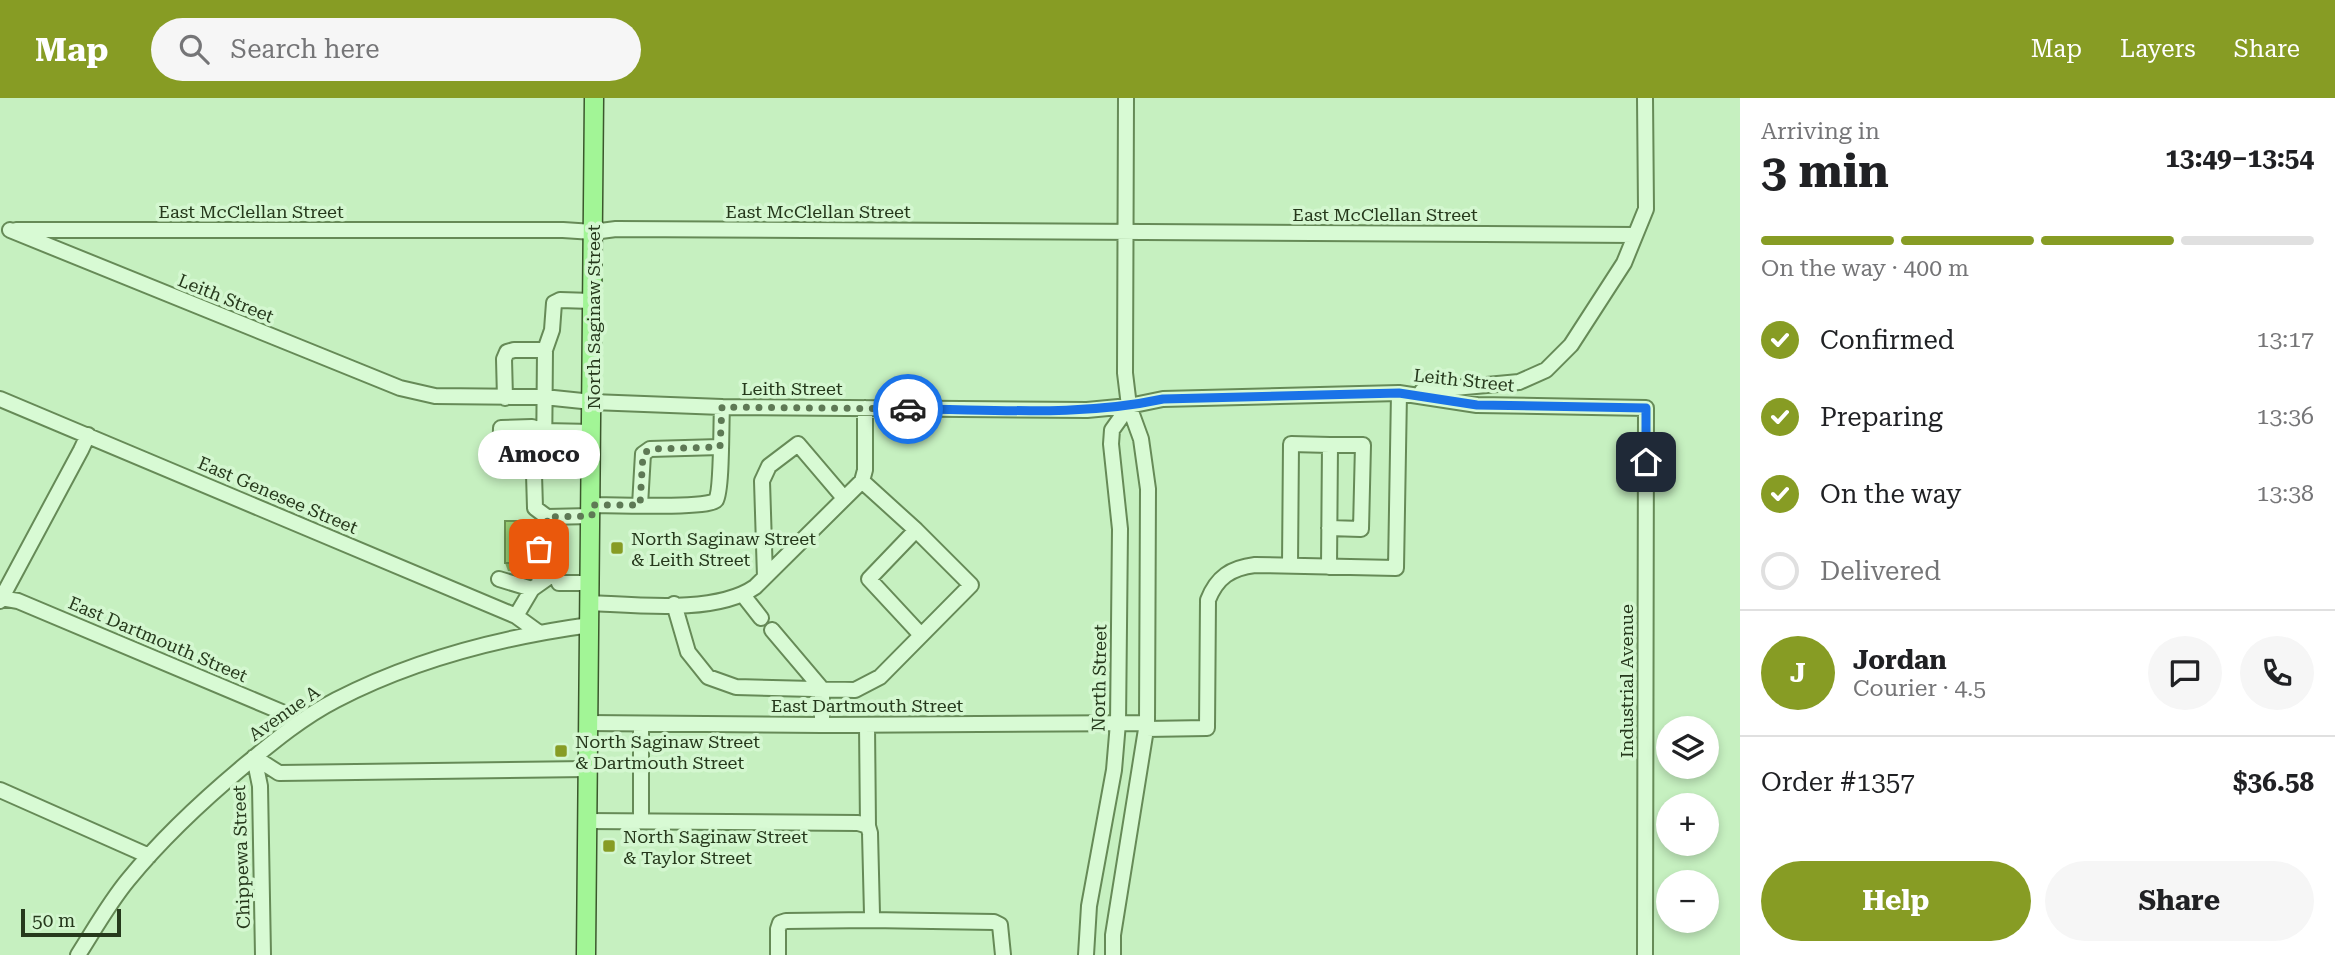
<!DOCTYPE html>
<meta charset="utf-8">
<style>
:root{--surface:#fff;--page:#f6f6f6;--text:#202124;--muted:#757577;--line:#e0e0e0;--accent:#879c24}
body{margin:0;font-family:"Roboto Serif",serif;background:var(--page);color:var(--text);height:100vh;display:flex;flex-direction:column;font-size:26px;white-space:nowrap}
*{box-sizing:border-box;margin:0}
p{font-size:23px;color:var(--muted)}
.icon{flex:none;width:38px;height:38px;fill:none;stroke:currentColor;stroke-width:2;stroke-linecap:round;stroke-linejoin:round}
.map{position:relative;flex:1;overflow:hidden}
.details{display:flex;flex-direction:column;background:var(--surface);width:595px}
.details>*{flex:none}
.buttons{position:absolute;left:1656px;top:618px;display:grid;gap:14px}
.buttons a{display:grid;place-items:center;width:63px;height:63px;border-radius:50%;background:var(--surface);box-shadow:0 4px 10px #0003;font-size:35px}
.scale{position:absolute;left:21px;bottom:18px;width:100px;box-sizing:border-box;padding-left:7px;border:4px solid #26391c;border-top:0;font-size:19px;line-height:24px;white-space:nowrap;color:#26391c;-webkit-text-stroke:5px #d4f7d0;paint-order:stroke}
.pin{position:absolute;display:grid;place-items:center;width:60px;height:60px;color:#fff;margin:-30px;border-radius:14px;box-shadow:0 4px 10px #0006}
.courier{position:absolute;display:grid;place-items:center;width:70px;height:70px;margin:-35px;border:5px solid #1a73e8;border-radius:50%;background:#fff;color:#222;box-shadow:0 2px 9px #0007}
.bubble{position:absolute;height:49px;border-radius:24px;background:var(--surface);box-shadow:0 4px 10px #0003;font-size:23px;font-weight:700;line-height:49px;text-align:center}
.headline em{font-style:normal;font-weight:700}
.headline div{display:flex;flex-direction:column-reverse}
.headline{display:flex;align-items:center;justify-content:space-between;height:119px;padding:0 21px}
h1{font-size:46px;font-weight:700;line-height:52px}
.bar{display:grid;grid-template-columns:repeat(4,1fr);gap:10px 7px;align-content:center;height:84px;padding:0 21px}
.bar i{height:9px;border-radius:5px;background:var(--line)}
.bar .current{background:var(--accent)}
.bar p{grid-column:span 4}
.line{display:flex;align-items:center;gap:18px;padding:0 21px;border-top:2px solid var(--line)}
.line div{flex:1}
.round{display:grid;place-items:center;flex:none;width:74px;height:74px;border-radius:37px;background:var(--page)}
ol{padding:0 21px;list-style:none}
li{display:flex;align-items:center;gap:21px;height:77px}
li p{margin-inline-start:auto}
li .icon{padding:7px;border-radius:50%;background:var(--accent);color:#fff;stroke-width:4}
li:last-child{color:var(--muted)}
li i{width:38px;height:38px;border:4px solid var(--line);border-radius:50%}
.action{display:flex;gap:14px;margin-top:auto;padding:14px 21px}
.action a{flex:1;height:80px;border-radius:42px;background:var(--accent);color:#fff;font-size:28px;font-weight:700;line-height:80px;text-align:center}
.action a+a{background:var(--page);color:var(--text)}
header{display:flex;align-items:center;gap:42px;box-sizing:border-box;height:98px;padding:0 35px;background:var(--accent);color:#fff}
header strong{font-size:33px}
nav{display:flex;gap:38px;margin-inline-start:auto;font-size:24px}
.search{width:490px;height:63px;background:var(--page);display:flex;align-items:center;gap:18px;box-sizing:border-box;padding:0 24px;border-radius:38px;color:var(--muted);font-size:26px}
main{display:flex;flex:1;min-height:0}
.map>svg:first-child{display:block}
</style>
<header>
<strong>Map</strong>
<div class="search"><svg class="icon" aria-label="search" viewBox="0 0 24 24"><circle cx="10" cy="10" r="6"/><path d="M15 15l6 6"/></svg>Search here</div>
<nav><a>Map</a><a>Layers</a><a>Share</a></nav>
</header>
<main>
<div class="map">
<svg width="1740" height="857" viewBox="0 0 1740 857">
<rect width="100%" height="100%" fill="#c6f0c0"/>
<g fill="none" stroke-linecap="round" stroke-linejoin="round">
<path stroke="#a6cb9f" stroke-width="14" stroke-dasharray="14 7" stroke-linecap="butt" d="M 549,451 L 549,472"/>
<g stroke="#668a57" stroke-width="18">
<path id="minor" d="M 10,132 L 400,290 L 435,298 L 544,299 L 592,304 L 722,309 L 1087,312 L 1129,308 L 1163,301 L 1399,295 L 1477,307 L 1646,310 L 1645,857
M 16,132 L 563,132 L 593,134 L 616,131 L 1635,137
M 1422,293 L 1519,284 L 1546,272 L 1571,247 L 1624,165 L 1646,111 L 1645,0
M 505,300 L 504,261 L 507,254 L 514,252 L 545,252
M 0,301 L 516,518 L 538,534
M 500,363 L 501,330 L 532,329 L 544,333 L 592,334
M 544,366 L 534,376 L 535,410 L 547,419
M 592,366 L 544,366 L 545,252 L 552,232 L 554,205 L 560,202 L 592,203
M 592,407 C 608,407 710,411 716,402 C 722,392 721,325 722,309
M 640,407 L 643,356 L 650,351 L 720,349
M 1329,430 L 1361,431 L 1363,347 L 1330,347
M 916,432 L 869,481 L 921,537
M 548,443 L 547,419 L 591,418
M 539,451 L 538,435 L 557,435 L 557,479
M 1290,468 L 1291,346 L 1330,347 L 1329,469
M 539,472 L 539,479 L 557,479 L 559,485 L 591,485
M 765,479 L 762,383 L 769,368 L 798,346 L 844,400
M 499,481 L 532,491
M 743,497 L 761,520
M 0,500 L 18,503 L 284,615 L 295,627
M 0,503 L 81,352 L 88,337
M 591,505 C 637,507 716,516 755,489 L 862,383 L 865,372 L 865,310
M 674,506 L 688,554 L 708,579 L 736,589 L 855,592 L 880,579 L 971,487 L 916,432 L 862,383
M 516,518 L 532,491 L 549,479 L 549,476
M 772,532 L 822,591 L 822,627
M 588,625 L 822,627 L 1147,625
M 641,626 L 641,722
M 867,627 L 868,728
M 1146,631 L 1207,630 L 1208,502 C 1217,479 1231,470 1255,467 L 1396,470 L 1399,295
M 254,659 L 279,675 L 587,671
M 254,659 L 260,688 L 263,857
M 0,692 L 149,758
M 586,723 L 858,725 L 868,728 L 870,735 L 872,816 L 870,822 L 994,824 L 1000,827 L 1003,857
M 78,857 C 94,832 109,805 128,782 C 163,739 203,702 245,667 C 274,643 303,619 336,602 C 415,561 502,539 590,527
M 778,857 L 778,831 L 780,825 L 786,823 L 870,822
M 1086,857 L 1089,808 L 1114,672 L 1118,625 L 1120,431 L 1111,346 L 1112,332 L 1129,308
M 1113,857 L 1113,837 L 1147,625 L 1148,391 L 1141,341 L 1129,308 L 1125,275 L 1126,0"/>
</g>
<g stroke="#3b572c" stroke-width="21">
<path id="major" d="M 586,857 L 594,0"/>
</g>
<use href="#minor" stroke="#d8fad4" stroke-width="14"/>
<use href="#major" stroke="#a2f596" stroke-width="18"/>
</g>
<path fill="#84b364" d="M 524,423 L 527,432 L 527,444 L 531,451 L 547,456 L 547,467 L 538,462 L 534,464 L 530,471 L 527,471 L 527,473 L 508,473 L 505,465 Z"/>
<path fill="#6b9251" d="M 524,423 L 527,432 L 527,451 L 524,443 Z
M 544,447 L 547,456 L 547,467 L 544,458 Z
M 531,456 L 534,464 L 530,471 L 527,463 Z"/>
<path fill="#99d074" stroke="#6b9251" stroke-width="2" d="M 505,423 L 524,423 L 524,443 L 526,443 L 531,451 L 537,452 L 544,447 L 544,458 L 535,454 L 531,456 L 527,463 L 524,463 L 524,465 L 505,465 Z"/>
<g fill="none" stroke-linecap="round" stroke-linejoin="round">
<path stroke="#5e7955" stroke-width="7" stroke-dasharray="0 12.6" d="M 539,451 L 538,435 L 548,435 L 547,419 L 592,418 L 592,407 L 640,407 L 643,356 L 650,351 L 720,349 L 722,309 L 908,311"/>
<path stroke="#1a73e8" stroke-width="9" d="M 908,311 C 993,311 1080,319 1163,301 L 1399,295 L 1477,307 L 1646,310 L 1646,364"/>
</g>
<g fill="#879c24" stroke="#d4f7d0" stroke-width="2.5">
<rect x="610" y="443" width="14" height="14" rx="3.5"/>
<rect x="554" y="646" width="14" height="14" rx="3.5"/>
<rect x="602" y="741" width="14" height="14" rx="3.5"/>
</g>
<g text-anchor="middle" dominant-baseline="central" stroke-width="7" stroke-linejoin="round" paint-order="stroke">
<g font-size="18" fill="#26391c" stroke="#d4f7d0">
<text x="251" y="113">East McClellan Street</text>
<text x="818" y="113">East McClellan Street</text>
<text x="1385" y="116">East McClellan Street</text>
<text transform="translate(226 200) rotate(22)">Leith Street</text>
<text transform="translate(593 219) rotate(-90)">North Saginaw Street</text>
<text transform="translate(1464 282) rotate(6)">Leith Street</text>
<text x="792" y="290">Leith Street</text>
<text transform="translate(278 397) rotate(23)">East Genesee Street</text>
<text transform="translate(158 541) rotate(23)">East Dartmouth Street</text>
<text transform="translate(1099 580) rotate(-89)">North Street</text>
<text transform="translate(1626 583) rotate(-90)">Industrial Avenue</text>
<text x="867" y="607">East Dartmouth Street</text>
<text transform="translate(284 615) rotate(-35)">Avenue A</text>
<text transform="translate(241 759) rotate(-92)">Chippewa Street</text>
</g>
<g font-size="18" fill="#26391c" stroke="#d4f7d0" text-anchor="start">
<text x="631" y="440">North Saginaw Street<tspan x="631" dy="21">&amp; Leith Street</tspan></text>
<text x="575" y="643">North Saginaw Street<tspan x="575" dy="21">&amp; Dartmouth Street</tspan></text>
<text x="623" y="738">North Saginaw Street<tspan x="623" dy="21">&amp; Taylor Street</tspan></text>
</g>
</g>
</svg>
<div class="buttons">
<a><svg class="icon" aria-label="layers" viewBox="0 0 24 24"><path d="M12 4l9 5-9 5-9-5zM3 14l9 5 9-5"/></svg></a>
<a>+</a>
<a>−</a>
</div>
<div class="scale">50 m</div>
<div class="pin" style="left:539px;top:451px;background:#ea580c"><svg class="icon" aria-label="bag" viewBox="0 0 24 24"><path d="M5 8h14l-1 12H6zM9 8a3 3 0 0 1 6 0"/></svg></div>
<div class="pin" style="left:1646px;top:364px;background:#1f2937"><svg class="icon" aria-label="home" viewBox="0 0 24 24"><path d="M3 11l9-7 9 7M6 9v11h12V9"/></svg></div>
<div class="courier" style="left:908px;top:311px"><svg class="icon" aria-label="car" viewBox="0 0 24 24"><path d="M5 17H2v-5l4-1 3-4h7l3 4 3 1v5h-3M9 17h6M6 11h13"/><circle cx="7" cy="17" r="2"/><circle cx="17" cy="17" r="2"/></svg></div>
<div class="bubble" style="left:478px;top:332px;width:122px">Amoco</div>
</div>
<section class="details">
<div class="headline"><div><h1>3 min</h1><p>Arriving in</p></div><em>13:49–13:54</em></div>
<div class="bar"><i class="current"></i><i class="current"></i><i class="current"></i><i></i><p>On the way · 400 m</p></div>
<ol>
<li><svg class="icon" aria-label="check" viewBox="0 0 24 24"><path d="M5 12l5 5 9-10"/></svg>Confirmed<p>13:17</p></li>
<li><svg class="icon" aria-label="check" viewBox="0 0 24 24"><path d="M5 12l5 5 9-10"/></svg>Preparing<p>13:36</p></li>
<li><svg class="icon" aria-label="check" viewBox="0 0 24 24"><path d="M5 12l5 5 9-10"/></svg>On the way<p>13:38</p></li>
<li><i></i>Delivered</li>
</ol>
<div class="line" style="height:126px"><b class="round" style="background:var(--accent);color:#fff">J</b><div><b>Jordan</b><p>Courier · 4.5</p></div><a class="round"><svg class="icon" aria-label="chat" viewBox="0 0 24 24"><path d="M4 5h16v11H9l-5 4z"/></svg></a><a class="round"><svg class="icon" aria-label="phone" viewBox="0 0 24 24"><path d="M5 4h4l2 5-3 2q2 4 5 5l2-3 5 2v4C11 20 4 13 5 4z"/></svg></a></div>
<div class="line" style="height:91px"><div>Order #1357</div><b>$36.58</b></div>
<div class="action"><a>Help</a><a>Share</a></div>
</section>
</main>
